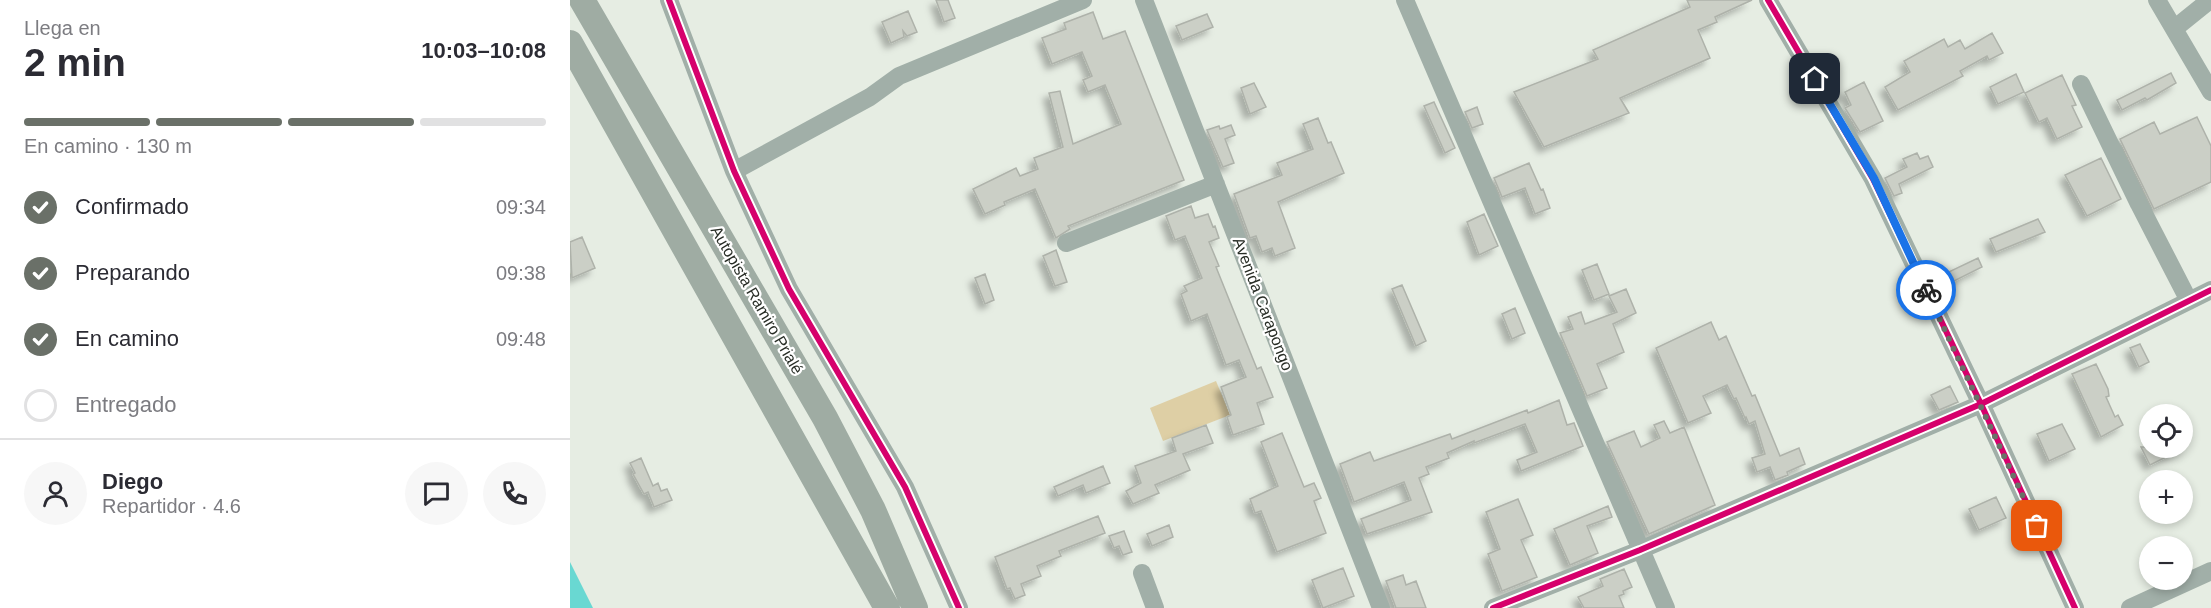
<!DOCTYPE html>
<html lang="es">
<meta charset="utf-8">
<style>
:root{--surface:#fff;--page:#f7f7f7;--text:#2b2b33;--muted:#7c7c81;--line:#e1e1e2;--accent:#6a7068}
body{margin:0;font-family:Arial,sans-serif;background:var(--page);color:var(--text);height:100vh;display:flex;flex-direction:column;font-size:22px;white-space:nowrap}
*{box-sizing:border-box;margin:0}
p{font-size:20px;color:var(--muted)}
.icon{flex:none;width:33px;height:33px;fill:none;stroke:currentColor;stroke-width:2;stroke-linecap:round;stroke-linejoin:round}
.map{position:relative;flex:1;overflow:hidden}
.sheet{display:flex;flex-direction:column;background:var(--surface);width:570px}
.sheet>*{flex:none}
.buttons{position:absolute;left:1569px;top:404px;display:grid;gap:12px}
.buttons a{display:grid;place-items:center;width:54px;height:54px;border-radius:50%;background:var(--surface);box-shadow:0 3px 9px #0003;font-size:30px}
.pin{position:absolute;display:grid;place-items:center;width:51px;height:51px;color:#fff;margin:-26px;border-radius:12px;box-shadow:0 3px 9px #0006}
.courier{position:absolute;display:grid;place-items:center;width:60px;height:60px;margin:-30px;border:4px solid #1a73e8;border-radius:50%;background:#fff;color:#222;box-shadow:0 2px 8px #0007}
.head em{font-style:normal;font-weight:800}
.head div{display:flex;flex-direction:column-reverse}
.head{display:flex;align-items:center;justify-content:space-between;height:102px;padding:0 24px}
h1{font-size:39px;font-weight:800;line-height:45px}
.bar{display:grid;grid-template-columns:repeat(4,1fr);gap:9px 6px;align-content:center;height:72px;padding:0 24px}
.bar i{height:8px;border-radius:4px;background:var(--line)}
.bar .active{background:var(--accent)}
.bar p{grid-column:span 4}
.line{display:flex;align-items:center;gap:15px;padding:0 24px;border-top:2px solid var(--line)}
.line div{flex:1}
.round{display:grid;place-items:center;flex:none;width:63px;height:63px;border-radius:32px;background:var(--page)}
ol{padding:0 24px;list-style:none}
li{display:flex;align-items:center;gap:18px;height:66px}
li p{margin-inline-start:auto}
li .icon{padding:6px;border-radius:50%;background:var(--accent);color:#fff;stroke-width:4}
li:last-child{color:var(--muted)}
li i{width:33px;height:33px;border:3px solid var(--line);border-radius:50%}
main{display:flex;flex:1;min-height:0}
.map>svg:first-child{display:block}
</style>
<main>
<section class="sheet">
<div class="head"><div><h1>2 min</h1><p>Llega en</p></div><em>10:03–10:08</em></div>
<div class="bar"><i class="active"></i><i class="active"></i><i class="active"></i><i></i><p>En camino · 130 m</p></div>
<ol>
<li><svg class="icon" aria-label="check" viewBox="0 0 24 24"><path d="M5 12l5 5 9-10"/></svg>Confirmado<p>09:34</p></li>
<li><svg class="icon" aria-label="check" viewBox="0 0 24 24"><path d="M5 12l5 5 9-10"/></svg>Preparando<p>09:38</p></li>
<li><svg class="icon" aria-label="check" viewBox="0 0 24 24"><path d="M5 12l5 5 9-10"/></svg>En camino<p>09:48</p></li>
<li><i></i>Entregado</li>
</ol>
<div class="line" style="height:108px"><a class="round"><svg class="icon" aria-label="person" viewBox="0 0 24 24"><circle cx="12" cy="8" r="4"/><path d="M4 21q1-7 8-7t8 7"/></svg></a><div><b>Diego</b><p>Repartidor · 4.6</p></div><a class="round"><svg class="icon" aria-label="chat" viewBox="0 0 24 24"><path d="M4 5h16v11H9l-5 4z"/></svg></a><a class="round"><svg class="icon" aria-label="phone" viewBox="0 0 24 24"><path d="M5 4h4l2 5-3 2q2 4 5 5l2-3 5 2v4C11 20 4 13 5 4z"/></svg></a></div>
</section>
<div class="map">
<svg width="1641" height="608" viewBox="0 0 1641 608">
<defs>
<filter id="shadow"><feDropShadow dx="-5.5" dy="5.5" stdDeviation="3" flood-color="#0004"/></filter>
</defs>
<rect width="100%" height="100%" fill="#e6ede3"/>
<path fill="#decfa5" d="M 646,381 L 660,415 L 593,441 L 580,408 Z"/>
<path fill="#69d8d2" d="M 0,562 L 23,608 L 0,608 Z"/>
<path fill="#cbcfc6" stroke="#aeb2aa" stroke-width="1.5" filter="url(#shadow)" d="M 366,0 L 378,0 L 385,18 L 374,22 Z
M 1117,0 L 1182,0 L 1145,17 L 1147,22 L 1128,30 L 1140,58 L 1050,98 L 1059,113 L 974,147 L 944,92 L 1028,59 L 1023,50 L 1120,7 Z
M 338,11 L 347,32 L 337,36 L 333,31 L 334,37 L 321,43 L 312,22 Z
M 523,12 L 533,39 L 555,31 L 614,180 L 498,226 L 500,229 L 486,238 L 465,189 L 434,202 L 435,205 L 415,214 L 403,189 L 446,168 L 450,176 L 468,169 L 464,158 L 493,147 L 479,93 L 490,91 L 503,144 L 551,124 L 535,85 L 518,92 L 513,80 L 522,76 L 512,52 L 482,64 L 472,38 L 496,29 L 494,23 Z
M 637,14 L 643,27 L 612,40 L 606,26 Z
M 1422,33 L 1433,53 L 1419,60 L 1417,56 L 1390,71 L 1393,76 L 1328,110 L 1315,87 L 1340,72 L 1334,61 L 1374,39 L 1378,47 L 1390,40 L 1395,49 Z
M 1601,73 L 1606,83 L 1577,100 L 1575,98 L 1552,110 L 1547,100 Z
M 1446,74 L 1454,92 L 1428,104 L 1420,87 Z
M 1492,75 L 1506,105 L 1502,106 L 1512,127 L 1487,139 L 1477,118 L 1469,122 L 1455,93 Z
M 1294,82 L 1313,121 L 1290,132 L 1275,108 L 1281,105 L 1275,92 Z
M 684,83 L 696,107 L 680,114 L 671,88 Z
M 864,102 L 885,148 L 875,153 L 854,106 Z
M 907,107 L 913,124 L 902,128 L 895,112 Z
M 1627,117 L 1641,146 L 1641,182 L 1584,209 L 1550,139 L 1584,122 L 1590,134 Z
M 748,118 L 758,143 L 761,142 L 774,173 L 708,202 L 725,248 L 705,256 L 702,248 L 692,252 L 686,236 L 680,238 L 664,194 L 712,175 L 707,163 L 743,149 L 733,124 Z
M 661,125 L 665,135 L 655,139 L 664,163 L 653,167 L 637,130 L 649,126 L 650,129 Z
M 1347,153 L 1350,159 L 1358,156 L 1363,167 L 1329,184 L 1332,193 L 1324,196 L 1315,178 L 1337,167 L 1333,159 Z
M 1531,158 L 1551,199 L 1517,216 L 1495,175 Z
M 959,163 L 971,190 L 973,189 L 980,208 L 965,214 L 955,188 L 932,197 L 924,178 Z
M 621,206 L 625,218 L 638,214 L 643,227 L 645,226 L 649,238 L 639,242 L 649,266 L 646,267 L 687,369 L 691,367 L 703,397 L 687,403 L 694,424 L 663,435 L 657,417 L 661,415 L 651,387 L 676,377 L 669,360 L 656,365 L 637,314 L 621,321 L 611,294 L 617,291 L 614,286 L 632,278 L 615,236 L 605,240 L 596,216 Z
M 914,214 L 928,246 L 909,255 L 897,222 Z
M 1468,219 L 1475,232 L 1426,252 L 1420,239 Z
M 12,237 L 25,268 L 2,278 L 0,242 Z
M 486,250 L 497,282 L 485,286 L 473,256 Z
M 1408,258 L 1412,267 L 1370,288 L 1366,278 Z
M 1027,264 L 1039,294 L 1024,300 L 1012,270 Z
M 415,274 L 424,300 L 415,304 L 405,278 Z
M 832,285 L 856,341 L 846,346 L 822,289 Z
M 1056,289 L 1066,313 L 1043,324 L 1054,352 L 1027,364 L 1037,388 L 1017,396 L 990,333 L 1003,329 L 998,317 L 1011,312 L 1015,324 L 1047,312 L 1039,296 Z
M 945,308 L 955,333 L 942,339 L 932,314 Z
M 1141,322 L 1149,340 L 1156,336 L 1182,396 L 1185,395 L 1210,456 L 1229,448 L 1235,464 L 1217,472 L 1218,475 L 1205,480 L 1200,467 L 1187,472 L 1182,458 L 1195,454 L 1185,421 L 1179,424 L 1176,417 L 1175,418 L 1166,398 L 1164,399 L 1157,385 L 1133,396 L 1141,413 L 1118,423 L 1086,348 Z
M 1570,344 L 1579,362 L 1569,367 L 1560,348 Z
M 1526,364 L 1538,389 L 1539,396 L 1536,397 L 1545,417 L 1548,415 L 1553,425 L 1531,437 L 1502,374 Z
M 1380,386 L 1388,402 L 1369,410 L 1361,395 Z
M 989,400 L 997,425 L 1004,423 L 1013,446 L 951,471 L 947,460 L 967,452 L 955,424 L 904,443 L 904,441 L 877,453 L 879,458 L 856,467 L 859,474 L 849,478 L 862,512 L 797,534 L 791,519 L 841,500 L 834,482 L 784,502 L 770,464 L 800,452 L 804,461 L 880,434 L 882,439 L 957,410 L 958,413 Z
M 1094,421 L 1100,433 L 1114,427 L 1145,505 L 1079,534 L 1037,442 L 1064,431 L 1071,447 L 1090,438 L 1084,425 Z
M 1492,424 L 1505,449 L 1479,461 L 1467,434 Z
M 636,425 L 643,443 L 613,454 L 620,470 L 585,485 L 589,493 L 563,504 L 556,491 L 571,483 L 565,466 L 606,451 L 602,438 Z
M 712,433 L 734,487 L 744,483 L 751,498 L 744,501 L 756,533 L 707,552 L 691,511 L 685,513 L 680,499 L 708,486 L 691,442 Z
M 1571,447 L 1616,447 L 1580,465 Z
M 71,458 L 83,486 L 88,483 L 91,491 L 97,489 L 102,500 L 84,507 L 78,492 L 74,494 L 63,474 L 65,473 L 60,463 Z
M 533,466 L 540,483 L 516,493 L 513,485 L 488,496 L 484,487 Z
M 1426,497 L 1436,518 L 1409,530 L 1399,509 Z
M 948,499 L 963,535 L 951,540 L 967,577 L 932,591 L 918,554 L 930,549 L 916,512 Z
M 1038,506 L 1042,517 L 1017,526 L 1028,553 L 1000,565 L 984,529 Z
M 528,516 L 535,533 L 489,551 L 491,556 L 467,566 L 471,576 L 451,584 L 455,595 L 445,599 L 440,588 L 437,589 L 425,557 Z
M 599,525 L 603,537 L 582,546 L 577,534 Z
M 554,531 L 562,552 L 553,555 L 549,546 L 544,548 L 539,536 Z
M 773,568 L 784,596 L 753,608 L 742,580 Z
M 1054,569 L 1062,587 L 1053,591 L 1054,594 L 1049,596 L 1054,608 L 1014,608 L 1008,597 L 1033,586 L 1030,579 Z
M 833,575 L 836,585 L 846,581 L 856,608 L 826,608 L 816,581 Z"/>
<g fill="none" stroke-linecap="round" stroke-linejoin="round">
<path stroke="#a1afa8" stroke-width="18" d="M 99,0 L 164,171 L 219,289 L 335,487 L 389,608
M 574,0 L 811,608
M 835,0 L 1096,608
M 1198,0 L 1303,179 L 1411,404 L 1505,608
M 1587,0 L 1641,92
M 1604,29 L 1640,0
M 1511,84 L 1569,204 L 1619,301
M 164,171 L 300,97 L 329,76 L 513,0
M 496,243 L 646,184
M 572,573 L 585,608
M 923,608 L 1070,550 L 1411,404 L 1641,290
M 1560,608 L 1641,571"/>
<path stroke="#9faca3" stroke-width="26" d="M 12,0 L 255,418 L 303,510 L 345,608
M 0,43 L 317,608"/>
<g stroke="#fff" stroke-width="10">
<path id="cycleway" d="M 99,0 L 164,171 L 219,289 L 335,487 L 389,608
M 1198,0 L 1303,179 L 1411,404 L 1505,608
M 923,608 L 1070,550 L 1411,404 L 1641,290"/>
</g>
<use href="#cycleway" stroke="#d6006c" stroke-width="6"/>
</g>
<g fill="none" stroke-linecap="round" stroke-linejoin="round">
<path stroke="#6a7068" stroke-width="6" stroke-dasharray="0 10.8" d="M 1356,290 L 1467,526"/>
<path stroke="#1a73e8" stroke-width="8" d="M 1245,79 L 1304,178 L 1356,290"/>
</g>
<g text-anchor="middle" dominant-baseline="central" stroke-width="4.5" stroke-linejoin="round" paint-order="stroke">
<g font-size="16" fill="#282d26" stroke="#fff">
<text transform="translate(187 300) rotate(60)">Autopista Ramiro Prialé</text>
<text transform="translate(693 304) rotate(69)">Avenida Carapongo</text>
</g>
</g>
</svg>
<div class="buttons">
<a><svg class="icon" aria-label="locate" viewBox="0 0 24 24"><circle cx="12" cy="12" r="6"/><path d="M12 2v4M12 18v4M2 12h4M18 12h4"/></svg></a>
<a>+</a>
<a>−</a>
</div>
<div class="pin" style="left:1467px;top:526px;background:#ea580c"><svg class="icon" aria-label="bag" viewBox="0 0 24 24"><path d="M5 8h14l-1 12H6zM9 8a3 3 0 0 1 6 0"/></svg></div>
<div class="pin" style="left:1245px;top:79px;background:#1f2937"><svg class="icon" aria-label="home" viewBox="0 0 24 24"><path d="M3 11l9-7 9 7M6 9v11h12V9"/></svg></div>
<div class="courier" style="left:1356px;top:290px"><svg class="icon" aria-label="bike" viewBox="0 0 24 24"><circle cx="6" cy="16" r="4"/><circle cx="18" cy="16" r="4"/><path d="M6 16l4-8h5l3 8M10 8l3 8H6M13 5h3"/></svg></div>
</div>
</main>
